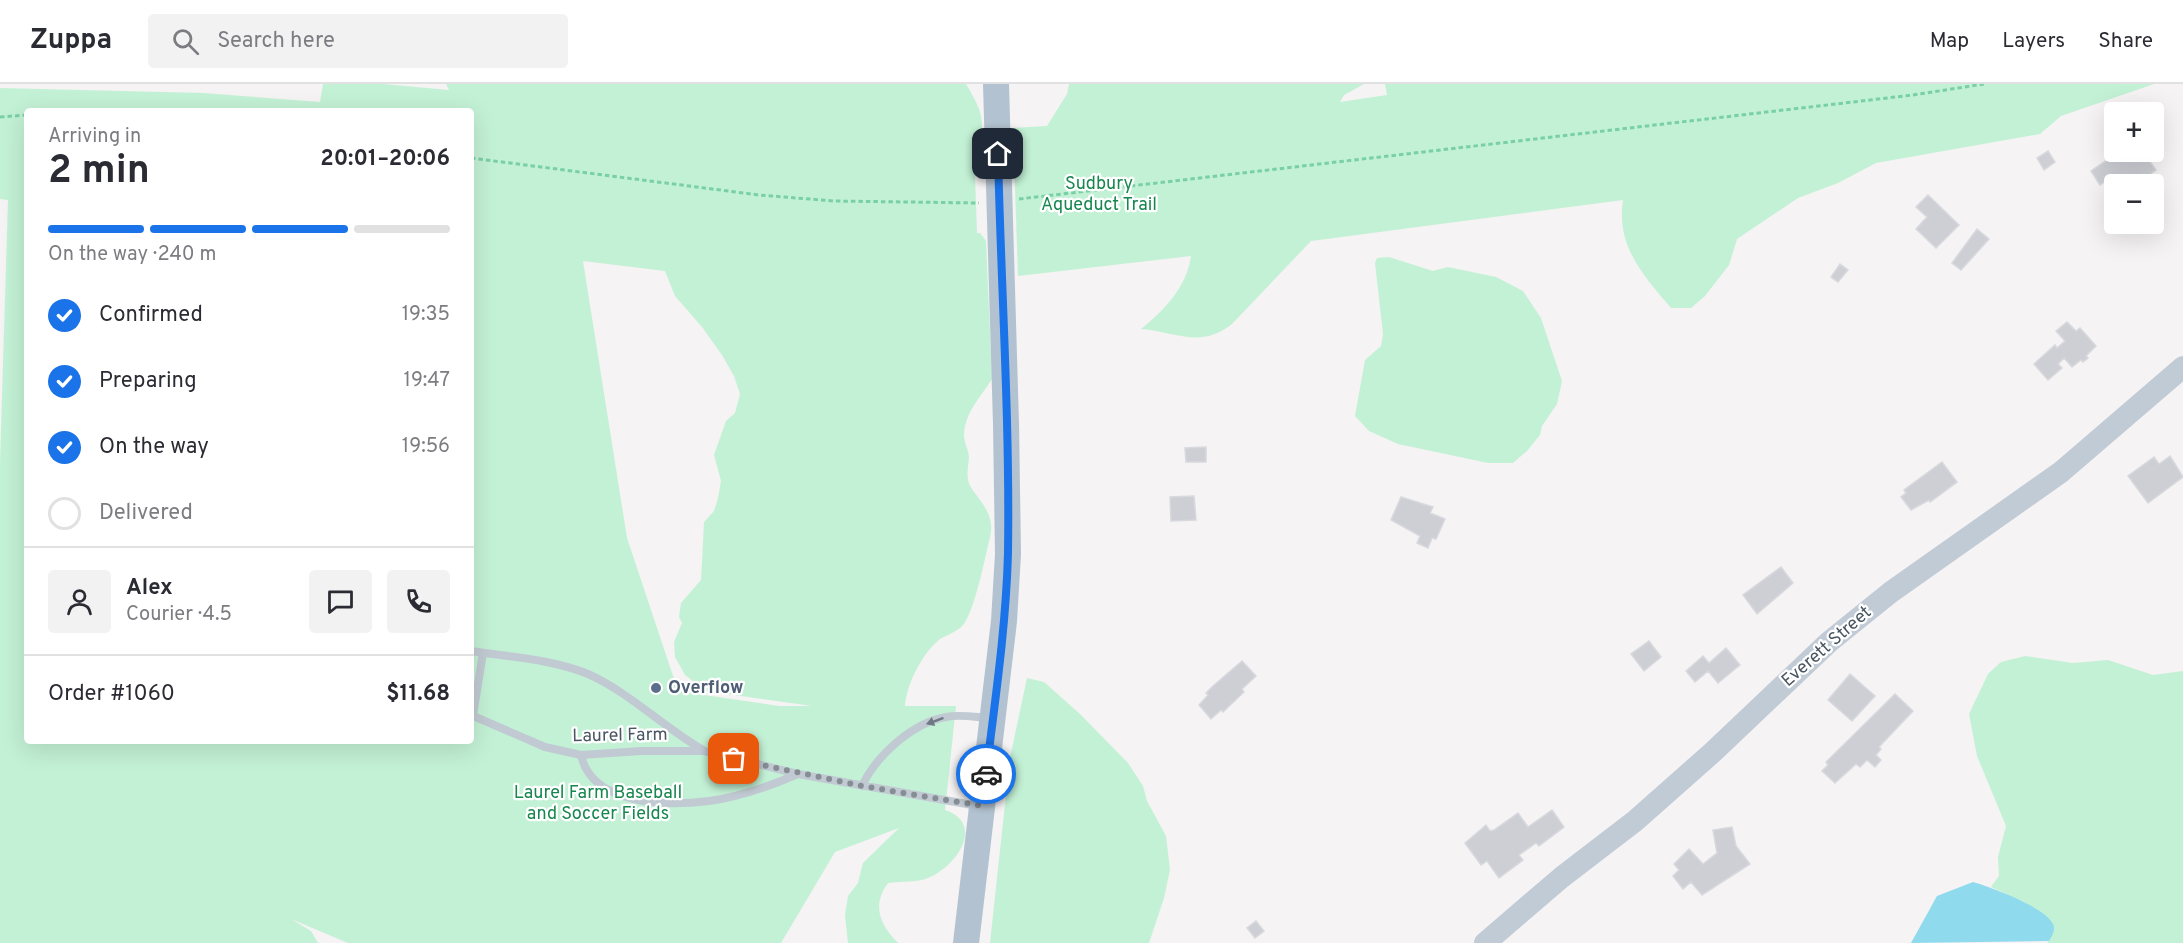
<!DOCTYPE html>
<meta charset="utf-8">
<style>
:root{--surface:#fff;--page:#f2f2f3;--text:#2b2b33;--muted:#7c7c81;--line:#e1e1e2;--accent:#1a73e8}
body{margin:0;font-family:Overpass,sans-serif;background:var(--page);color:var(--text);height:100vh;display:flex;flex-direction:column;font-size:22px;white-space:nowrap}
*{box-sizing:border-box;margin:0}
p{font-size:20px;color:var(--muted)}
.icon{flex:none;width:33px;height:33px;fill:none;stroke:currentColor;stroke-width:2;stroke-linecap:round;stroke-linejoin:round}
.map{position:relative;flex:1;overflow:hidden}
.side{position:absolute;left:24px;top:24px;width:450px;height:636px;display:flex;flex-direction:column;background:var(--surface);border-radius:6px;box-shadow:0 6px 24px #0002}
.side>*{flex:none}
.fabs{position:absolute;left:2104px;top:18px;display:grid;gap:12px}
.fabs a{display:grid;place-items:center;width:60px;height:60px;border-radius:6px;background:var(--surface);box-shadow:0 6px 24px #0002;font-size:30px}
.pin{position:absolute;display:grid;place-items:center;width:51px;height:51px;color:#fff;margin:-26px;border-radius:12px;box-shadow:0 3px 9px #0006}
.courier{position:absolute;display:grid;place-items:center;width:60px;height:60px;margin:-30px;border:4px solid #1a73e8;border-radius:50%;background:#fff;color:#222;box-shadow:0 2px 8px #0007}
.overview em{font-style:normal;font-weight:700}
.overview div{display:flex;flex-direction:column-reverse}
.overview{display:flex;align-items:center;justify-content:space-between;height:102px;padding:0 24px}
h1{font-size:39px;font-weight:700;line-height:45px}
.bar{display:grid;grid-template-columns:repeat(4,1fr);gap:9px 6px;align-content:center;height:72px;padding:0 24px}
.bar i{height:8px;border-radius:4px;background:var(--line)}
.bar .selected{background:var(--accent)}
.bar p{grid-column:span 4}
.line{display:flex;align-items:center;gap:15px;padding:0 24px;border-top:2px solid var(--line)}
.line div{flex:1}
.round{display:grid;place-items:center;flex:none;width:63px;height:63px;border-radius:6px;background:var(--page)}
ol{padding:0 24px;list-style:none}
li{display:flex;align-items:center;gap:18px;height:66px}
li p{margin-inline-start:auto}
li .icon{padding:6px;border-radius:50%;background:var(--accent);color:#fff;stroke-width:4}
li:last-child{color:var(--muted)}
li i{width:33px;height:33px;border:3px solid var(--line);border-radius:50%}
header{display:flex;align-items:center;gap:36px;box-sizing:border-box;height:84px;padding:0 30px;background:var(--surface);border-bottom:2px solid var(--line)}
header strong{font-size:28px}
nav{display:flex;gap:33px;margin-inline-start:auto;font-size:21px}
.search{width:420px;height:54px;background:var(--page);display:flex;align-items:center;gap:15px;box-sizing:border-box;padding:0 21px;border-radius:6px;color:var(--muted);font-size:22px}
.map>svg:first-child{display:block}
</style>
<header>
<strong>Zuppa</strong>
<div class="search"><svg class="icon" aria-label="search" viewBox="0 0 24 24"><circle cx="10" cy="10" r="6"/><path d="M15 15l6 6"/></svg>Search here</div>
<nav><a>Map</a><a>Layers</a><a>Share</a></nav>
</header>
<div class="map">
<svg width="2183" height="859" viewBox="0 0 2183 859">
<rect width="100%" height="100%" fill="#f5f3f3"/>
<path fill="#c3f1d5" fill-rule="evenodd" d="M 323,0 L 383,0 L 449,6 L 446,0 L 966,0 C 979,22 990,40 974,64 L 977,149 L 980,149 L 986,157 L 992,295 C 980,314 965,328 964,351 C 964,359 969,366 969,374 C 968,384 965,395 972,405 C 983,421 995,432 990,453 C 985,473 975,526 963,541 C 958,547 947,551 940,555 C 923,568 906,601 905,622 L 956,622 L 945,726 C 986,740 956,782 930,793 C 918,799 901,797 888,799 C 872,821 879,840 898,859 L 848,859 L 845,831 L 848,812 L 858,799 L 863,779 L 899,744 L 835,768 L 781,859 L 348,859 L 291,835 L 311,847 L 318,859 L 0,859 L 0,378 L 8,116 L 0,115 L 0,4 L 203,9 L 320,18 ZM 27,27 L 471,27 L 471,657 L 27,657 ZM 583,177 L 665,187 L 675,212 L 702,243 L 722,271 L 734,292 L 740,310 L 735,329 L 726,337 L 714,371 L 721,397 L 718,414 L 714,427 L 704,438 L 701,496 L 681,519 L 679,533 L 682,539 L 674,558 L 675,573 L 685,591 L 706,607 L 812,622 L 779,622 L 684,608 L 673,592 L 627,454 Z
M 1069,0 L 1364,0 L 1344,11 L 1340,18 L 1387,11 L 1385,0 L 2154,0 L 2061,32 L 2040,50 L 1876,79 L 1838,99 L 1798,114 L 1737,155 L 1729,181 L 1705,212 L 1691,224 L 1671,224 C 1643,191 1616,162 1623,116 L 1311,157 L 1232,240 C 1200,265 1177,248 1141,245 C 1165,226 1187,202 1191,172 L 1018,192 L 1013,44 L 1047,42 L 1067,10 Z
M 1389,173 L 1433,187 L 1448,183 L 1496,193 L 1523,207 L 1541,234 L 1562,297 L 1557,320 L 1542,342 L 1540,351 L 1527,367 L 1513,379 L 1488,379 L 1398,360 L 1369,347 L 1355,332 L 1365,276 L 1381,262 L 1383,250 L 1375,179 L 1377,174 Z
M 2025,572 L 2073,579 L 2108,576 L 2153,591 L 2183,587 L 2183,859 L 2047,859 L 2049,857 L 2006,810 L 1991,803 L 1999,792 L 1998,773 L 2006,742 L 1977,672 L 1969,630 L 1988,590 L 2001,578 Z
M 1027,594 L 1044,598 L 1080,630 L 1128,679 L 1143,702 L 1147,717 L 1166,752 L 1170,786 L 1164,814 L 1149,859 L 990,859 L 1010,674 Z"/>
<path fill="#90daee" d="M 1973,798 C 1990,803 2045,823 2053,840 C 2056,846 2052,852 2049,857 L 1911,859 L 1937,812 Z"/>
<path fill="#cdcfd5" stroke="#d7d9de" stroke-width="1.5" d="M 2048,67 L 2055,78 L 2044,86 L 2037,74 Z
M 2119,68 L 2127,77 L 2143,68 L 2156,86 L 2135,100 L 2115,100 L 2115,109 L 2106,97 L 2100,101 L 2091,87 Z
M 1928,111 L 1959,141 L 1936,164 L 1916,145 L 1927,133 L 1916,123 Z
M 1977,145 L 1989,155 L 1961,186 L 1952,179 Z
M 1840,180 L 1848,186 L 1838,198 L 1831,193 Z
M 2067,238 L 2076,247 L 2080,244 L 2096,262 L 2086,272 L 2088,274 L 2083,278 L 2081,276 L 2072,283 L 2064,274 L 2058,280 L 2062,284 L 2048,296 L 2034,280 L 2055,261 L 2057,264 L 2065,257 L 2056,247 Z
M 1206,363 L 1206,378 L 1186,378 L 1185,364 Z
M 2170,372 L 2183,393 L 2148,419 L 2128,392 L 2154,373 L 2159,380 Z
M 1942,378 L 1957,398 L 1930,418 L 1929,416 L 1911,426 L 1901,413 L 1906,409 L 1904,406 Z
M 1194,412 L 1196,436 L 1171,437 L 1170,413 Z
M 1401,413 L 1433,423 L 1430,429 L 1445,435 L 1436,455 L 1432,454 L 1428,464 L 1417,459 L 1420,452 L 1391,436 Z
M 1781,483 L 1793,499 L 1757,530 L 1743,511 Z
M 1649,557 L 1661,573 L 1644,587 L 1631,570 Z
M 1726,564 L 1740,581 L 1718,599 L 1708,587 L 1695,598 L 1686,587 L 1703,572 L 1709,579 Z
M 1242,577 L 1256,592 L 1242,605 L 1244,608 L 1223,628 L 1221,626 L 1211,635 L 1199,621 L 1208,611 L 1206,609 L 1213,602 Z
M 1850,590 L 1875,612 L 1852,637 L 1828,616 Z
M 1895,610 L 1913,627 L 1879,663 L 1881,665 L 1876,671 L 1881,676 L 1875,683 L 1867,676 L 1860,683 L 1856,680 L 1835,699 L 1822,687 L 1828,681 L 1826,678 Z
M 1552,726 L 1564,743 L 1539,762 L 1536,759 L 1519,771 L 1523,776 L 1499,794 L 1487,777 L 1481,781 L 1465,759 L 1486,741 L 1490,747 L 1494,746 L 1518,729 L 1528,743 Z
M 1732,743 L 1736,762 L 1750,780 L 1702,811 L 1691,798 L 1683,805 L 1673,792 L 1679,786 L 1674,780 L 1689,765 L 1703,780 L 1717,769 L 1713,746 Z
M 1256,837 L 1264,847 L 1255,854 L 1247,844 Z"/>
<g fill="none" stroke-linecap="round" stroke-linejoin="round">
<path stroke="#7ad0a6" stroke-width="3" stroke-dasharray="4.5 3" stroke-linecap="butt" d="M 0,33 L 27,31
M 471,74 L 759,111 L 834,117 L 979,119
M 1019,115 L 1913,11 L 1984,0"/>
<path stroke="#c1cad2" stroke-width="8" d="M 471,567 C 509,573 552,575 588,590 C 627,607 665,644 703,666
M 471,631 L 545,663 L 581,671 L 641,667 L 704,667 L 798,690 L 978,722
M 473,631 L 483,569
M 581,671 C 592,722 668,722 709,717 C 740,713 770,702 798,690
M 862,702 C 876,672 912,639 946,633 C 960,630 974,633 988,634"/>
<path stroke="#c1cbd6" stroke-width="22" d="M 1485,859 L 1562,793 L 1635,737 L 1713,668 L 1829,558 L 1891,508 L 2061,388 L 2183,283"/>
<path stroke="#b3c2d1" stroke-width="26" d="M 966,859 L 1004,537 L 1008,470 L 1006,340 L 996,0"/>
</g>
<defs><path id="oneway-solid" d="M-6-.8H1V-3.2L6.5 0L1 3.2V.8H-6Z" transform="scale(1.5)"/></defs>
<use fill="#6e7983" href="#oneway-solid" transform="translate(935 637) rotate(160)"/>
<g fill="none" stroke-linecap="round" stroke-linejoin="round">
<path stroke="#868d94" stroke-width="6" stroke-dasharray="0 10.8" d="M 734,675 L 862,702 L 982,722 L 986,690"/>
<path stroke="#1a73e8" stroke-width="8" d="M 986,690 C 995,617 1006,543 1008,469 C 1010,336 1001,203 998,70"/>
</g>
<circle fill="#5c6f8a" stroke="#fff" stroke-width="2" cx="656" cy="604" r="6"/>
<g text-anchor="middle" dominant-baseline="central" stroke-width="4.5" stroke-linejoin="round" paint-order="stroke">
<g font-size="18" fill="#17864f" stroke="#fff">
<text x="1099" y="100">Sudbury<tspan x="1099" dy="21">Aqueduct Trail</tspan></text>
<text x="598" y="709">Laurel Farm Baseball<tspan x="598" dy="21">and Soccer Fields</tspan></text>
</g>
<g font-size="18" fill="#4a5661" stroke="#fff">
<text transform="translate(1827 563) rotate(-41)">Everett Street</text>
<text transform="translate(620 652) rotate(-1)">Laurel Farm</text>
</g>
<g font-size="18" font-weight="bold" fill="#4e5e75" stroke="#fff" text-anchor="start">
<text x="668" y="604">Overflow</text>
</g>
</g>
</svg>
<div class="fabs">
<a>+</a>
<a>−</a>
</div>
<div class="pin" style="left:734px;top:675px;background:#ea580c"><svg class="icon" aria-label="bag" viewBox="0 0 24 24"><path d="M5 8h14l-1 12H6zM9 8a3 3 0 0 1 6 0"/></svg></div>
<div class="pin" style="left:998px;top:70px;background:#1f2937"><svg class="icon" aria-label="home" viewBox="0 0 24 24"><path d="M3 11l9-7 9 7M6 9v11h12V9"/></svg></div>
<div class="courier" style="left:986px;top:690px"><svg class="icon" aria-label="car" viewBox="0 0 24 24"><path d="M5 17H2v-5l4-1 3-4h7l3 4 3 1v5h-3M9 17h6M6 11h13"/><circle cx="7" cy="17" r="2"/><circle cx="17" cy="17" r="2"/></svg></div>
<section class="side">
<div class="overview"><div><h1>2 min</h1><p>Arriving in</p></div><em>20:01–20:06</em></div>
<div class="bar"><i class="selected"></i><i class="selected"></i><i class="selected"></i><i></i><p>On the way · 240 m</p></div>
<ol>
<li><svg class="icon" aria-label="check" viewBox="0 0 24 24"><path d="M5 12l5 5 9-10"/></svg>Confirmed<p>19:35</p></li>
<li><svg class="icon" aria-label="check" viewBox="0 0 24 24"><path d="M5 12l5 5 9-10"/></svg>Preparing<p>19:47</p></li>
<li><svg class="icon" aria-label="check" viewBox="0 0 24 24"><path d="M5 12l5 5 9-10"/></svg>On the way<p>19:56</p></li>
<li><i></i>Delivered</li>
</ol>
<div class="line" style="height:108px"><a class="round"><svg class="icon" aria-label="person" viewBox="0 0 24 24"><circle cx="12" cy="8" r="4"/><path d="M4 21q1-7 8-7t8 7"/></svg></a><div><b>Alex</b><p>Courier · 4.5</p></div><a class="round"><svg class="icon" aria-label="chat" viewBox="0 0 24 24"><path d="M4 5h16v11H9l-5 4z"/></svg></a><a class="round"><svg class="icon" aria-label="phone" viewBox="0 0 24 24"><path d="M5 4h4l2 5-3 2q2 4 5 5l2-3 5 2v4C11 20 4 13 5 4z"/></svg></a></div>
<div class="line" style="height:78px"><div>Order #1060</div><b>$11.68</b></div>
</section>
</div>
